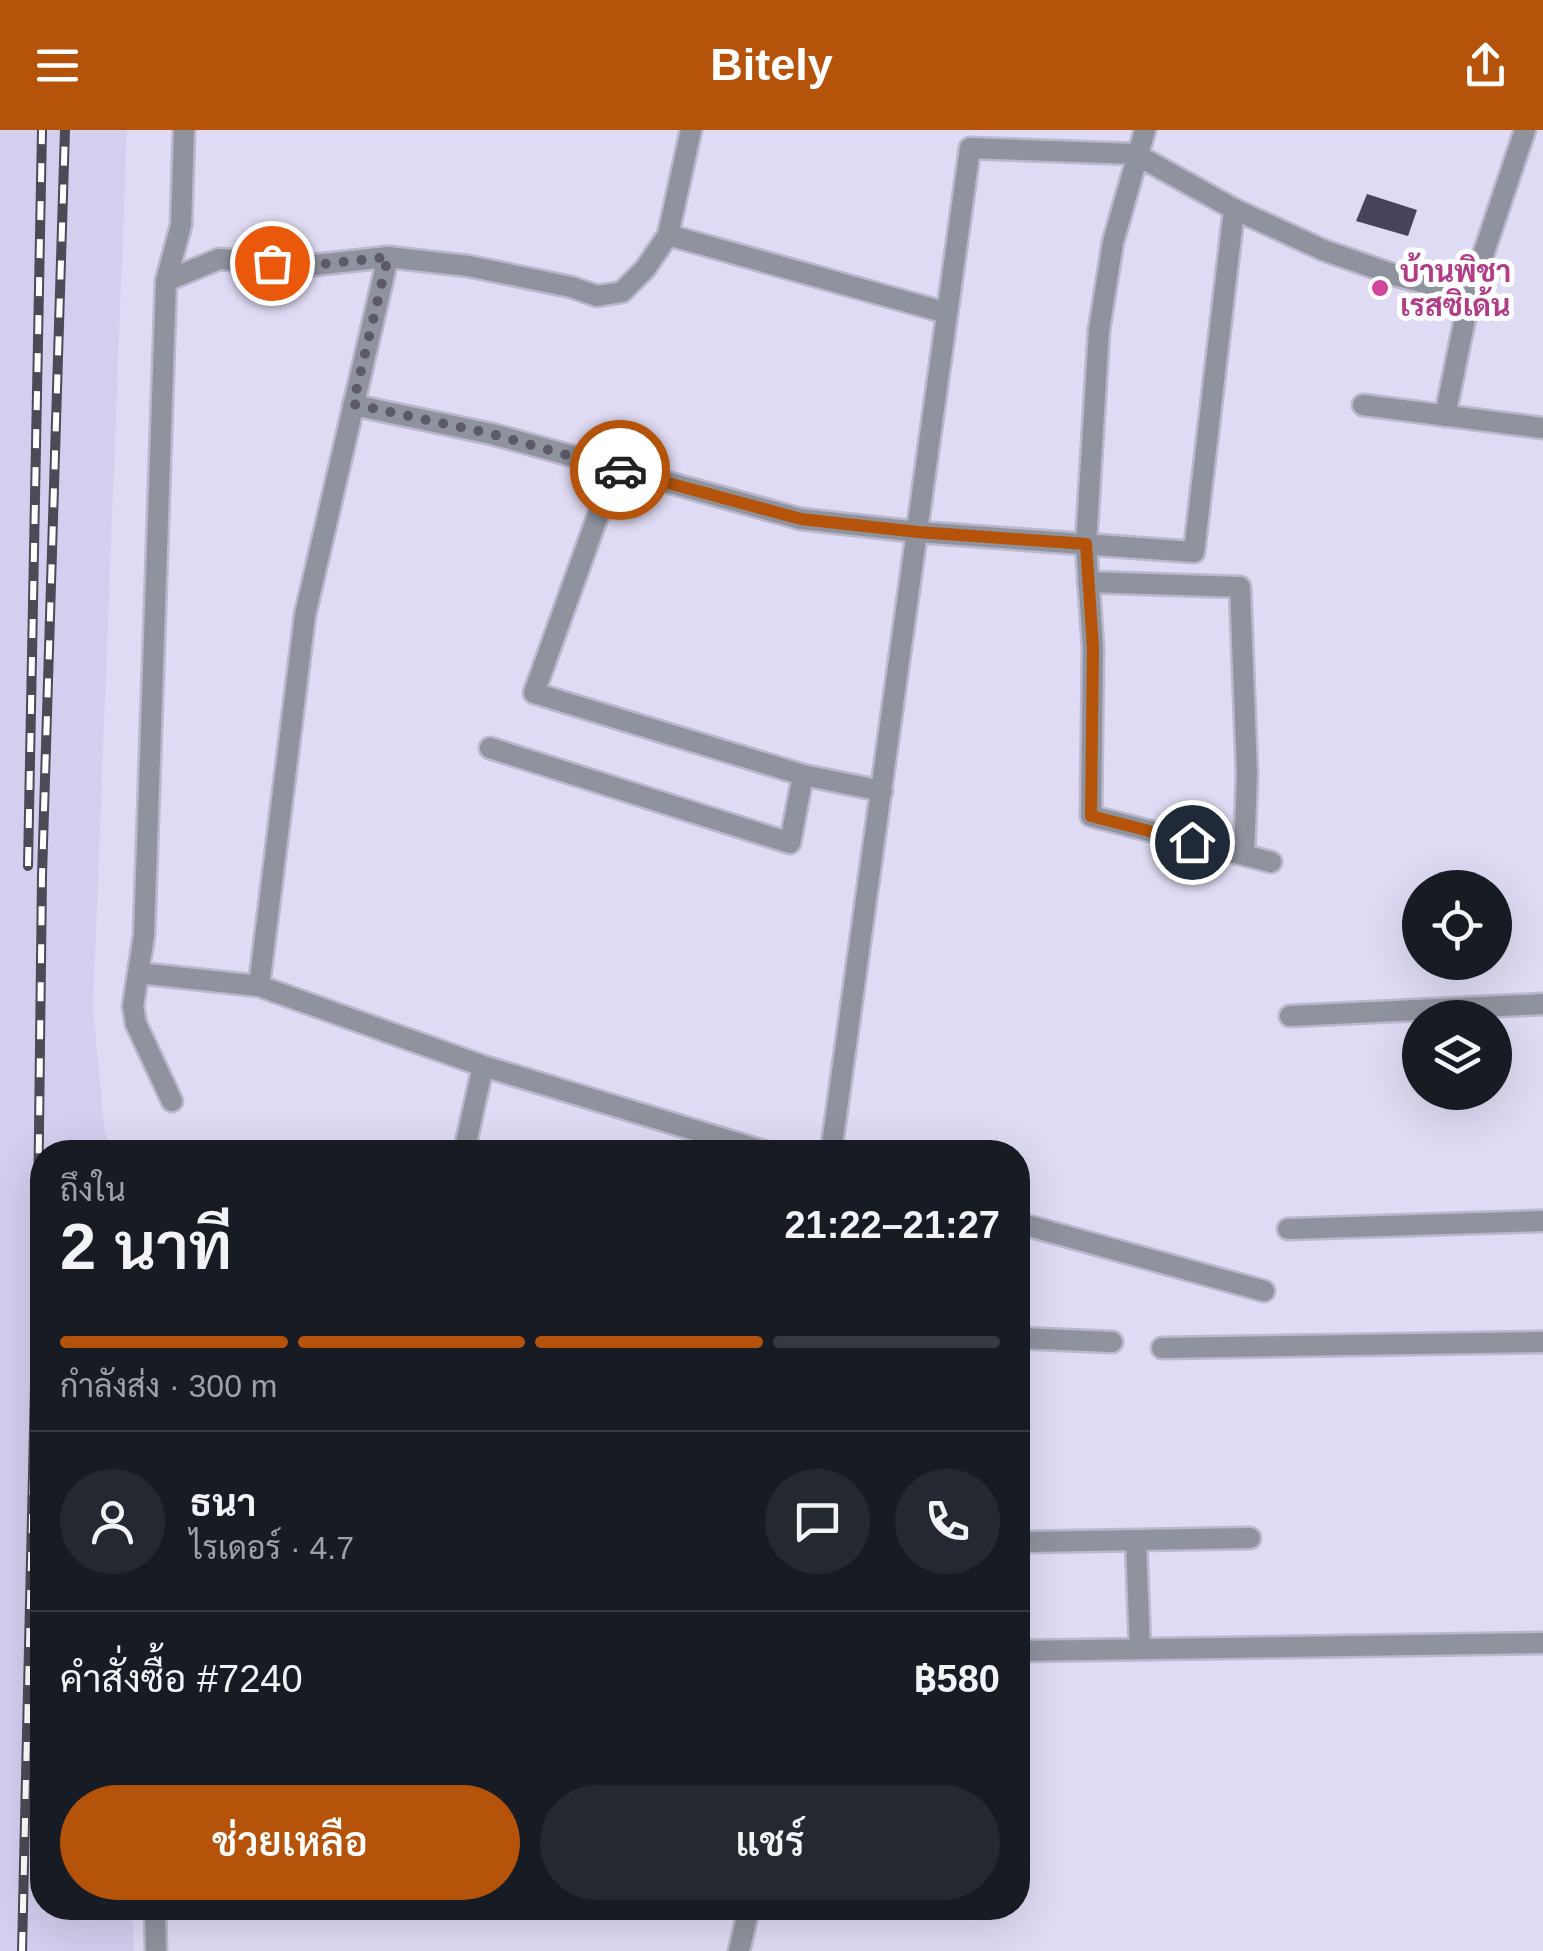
<!DOCTYPE html>
<html lang="th">
<meta charset="utf-8">
<style>
:root{--surface:#171b24;--page:#242831;--text:#f1f3f6;--muted:#9ea1a6;--line:#363941;--accent:#b45309}
body{margin:0;font-family:Arial,Sarabun,sans-serif;background:var(--page);color:var(--text);height:100vh;display:flex;flex-direction:column;font-size:38px;white-space:nowrap}
*{box-sizing:border-box;margin:0}
p{font-size:32px;color:var(--muted)}
.icon{flex:none;width:55px;height:55px;fill:none;stroke:currentColor;stroke-width:2;stroke-linecap:round;stroke-linejoin:round}
.map{position:relative;flex:1;overflow:hidden}
.details{position:absolute;left:30px;top:1010px;width:1000px;height:780px;display:flex;flex-direction:column;background:var(--surface);border-radius:40px;box-shadow:0 10px 40px #0002}
.details>*{flex:none}
.buttons{position:absolute;left:1402px;top:740px;display:grid;gap:20px}
.buttons a{display:grid;place-items:center;width:110px;height:110px;border-radius:50%;background:var(--surface);box-shadow:0 10px 40px #0002;font-size:50px}
.pin{position:absolute;display:grid;place-items:center;width:85px;height:85px;color:#fff;margin:-42px;border:5px solid #fff;border-radius:50%;box-shadow:0 2px 10px #0007}
.courier{position:absolute;display:grid;place-items:center;width:100px;height:100px;margin:-50px;border:8px solid #b45309;border-radius:50%;background:#fff;color:#222;box-shadow:0 2px 12px #0007}
.overview em{font-style:normal;font-weight:600}
.overview div{display:flex;flex-direction:column-reverse}
.overview{display:flex;align-items:center;justify-content:space-between;height:170px;padding:0 30px}
h1{font-size:65px;font-weight:600;line-height:75px}
.bar{display:grid;grid-template-columns:repeat(4,1fr);gap:15px 10px;align-content:center;height:120px;padding:0 30px}
.bar i{height:12px;border-radius:8px;background:var(--line)}
.bar .current{background:var(--accent)}
.bar p{grid-column:span 4}
.line{display:flex;align-items:center;gap:25px;padding:0 30px;border-top:2px solid var(--line)}
.line div{flex:1}
.round{display:grid;place-items:center;flex:none;width:105px;height:105px;border-radius:52px;background:var(--page)}
.primary-button{display:flex;gap:20px;margin-top:auto;padding:20px 30px}
.primary-button a{flex:1;height:115px;border-radius:60px;background:var(--accent);color:#fff;font-size:40px;font-weight:600;line-height:115px;text-align:center}
.primary-button a+a{background:var(--page);color:var(--text)}
header{display:flex;justify-content:space-between;align-items:center;height:130px;padding:0 30px;background:var(--accent);color:#fff;font-size:45px;font-weight:600}
.map>svg:first-child{display:block}
</style>
<header><svg class="icon" aria-label="menu" viewBox="0 0 24 24"><path d="M4 6h16M4 12h16M4 18h16"/></svg>Bitely<svg class="icon" aria-label="share" viewBox="0 0 24 24"><path d="M12 15V3M7 8l5-5 5 5M5 13v7h14v-7"/></svg></header>
<div class="map">
<svg width="1543" height="1821" viewBox="0 0 1543 1821">
<rect width="100%" height="100%" fill="#dfdbf4"/>
<path fill="#d4ceef" d="M 0,0 L 127,0 L 93,879 L 105,1005 L 115,1022 L 42,1022 L 42,1778 L 133,1778 L 134,1821 L 0,1821 Z"/>
<path fill="#48435d" d="M 1367,64 L 1417,80 L 1408,106 L 1356,91 Z"/>
<g fill="none" stroke-linecap="round" stroke-linejoin="round">
<g stroke="#bbb7cd" stroke-width="25">
<path id="street" d="M 1145,0 L 1113,112 L 1099,200 L 1086,414 L 1093,518 L 1091,686 L 1271,732
M 668,105 L 947,183
M 166,151 L 219,129 L 305,136 L 388,127 L 468,136 L 571,157 L 597,166 L 622,162 L 645,139 L 668,105 L 691,0
M 353,275 L 492,304 L 801,389 L 918,402 L 1194,422 L 1234,79
M 1363,275 L 1543,298
M 1445,286 L 1470,164 L 1525,0
M 615,338 L 534,563 L 803,645 L 882,661
M 1088,452 L 1240,457 L 1247,644 L 1244,725
M 490,618 L 790,713 L 803,645
M 138,843 L 259,856 L 483,936 L 767,1022
M 259,856 L 305,485 L 388,127
M 1290,886 L 1543,874
M 172,971 L 136,894 L 133,876 L 144,805 L 166,151 L 181,95 L 184,0
M 464,1022 L 483,936
M 831,1022 L 970,18 L 1135,24 L 1234,79 L 1323,120 L 1398,146 L 1470,164
M 1018,1093 L 1264,1161
M 1288,1099 L 1543,1091
M 1018,1208 L 1112,1212
M 1162,1218 L 1543,1212
M 1136,1411 L 1140,1519
M 1026,1412 L 1250,1408
M 1018,1521 L 1543,1513
M 155,1778 L 156,1821
M 739,1821 L 749,1778"/>
</g>
<use href="#street" stroke="#8e939d" stroke-width="20"/>
<g stroke="#4b4a56" stroke-width="10">
<path id="rail" d="M 28,736 L 42,0
M 22,1821 L 37,1170 L 42,746 L 65,0"/>
</g>
<use href="#rail" stroke="#fff" stroke-width="6" stroke-dasharray="19" stroke-linecap="butt"/>
</g>
<g fill="none" stroke-linecap="round" stroke-linejoin="round">
<path stroke="#5c5a68" stroke-width="10" stroke-dasharray="0 18" d="M 272,133 L 306,136 L 388,127 L 353,274 L 492,304 L 620,340"/>
<path stroke="#b45309" stroke-width="12" d="M 620,340 L 801,389 L 918,402 L 1086,414 L 1093,518 L 1091,686 L 1192,712"/>
</g>
<circle fill="#d1479c" stroke="#fff" stroke-width="4" cx="1380" cy="158" r="10"/>
<g text-anchor="middle" dominant-baseline="central" stroke-width="10" stroke-linejoin="round" paint-order="stroke">
<g font-size="30" font-weight="bold" fill="#b23c85" stroke="#fff" text-anchor="start">
<text x="1400" y="141">บ้านพิชา<tspan x="1400" dy="34">เรสซิเด้น</tspan></text>
</g>
</g>
</svg>
<div class="buttons">
<a><svg class="icon" aria-label="locate" viewBox="0 0 24 24"><circle cx="12" cy="12" r="6"/><path d="M12 2v4M12 18v4M2 12h4M18 12h4"/></svg></a>
<a><svg class="icon" aria-label="layers" viewBox="0 0 24 24"><path d="M12 4l9 5-9 5-9-5zM3 14l9 5 9-5"/></svg></a>
</div>
<div class="pin" style="left:272px;top:133px;background:#ea580c"><svg class="icon" aria-label="bag" viewBox="0 0 24 24"><path d="M5 8h14l-1 12H6zM9 8a3 3 0 0 1 6 0"/></svg></div>
<div class="pin" style="left:1192px;top:712px;background:#1f2937"><svg class="icon" aria-label="home" viewBox="0 0 24 24"><path d="M3 11l9-7 9 7M6 9v11h12V9"/></svg></div>
<div class="courier" style="left:620px;top:340px"><svg class="icon" aria-label="car" viewBox="0 0 24 24"><path d="M5 17H2v-5l4-1 3-4h7l3 4 3 1v5h-3M9 17h6M6 11h13"/><circle cx="7" cy="17" r="2"/><circle cx="17" cy="17" r="2"/></svg></div>
<section class="details">
<div class="overview"><div><h1>2 นาที</h1><p>ถึงใน</p></div><em>21:22–21:27</em></div>
<div class="bar"><i class="current"></i><i class="current"></i><i class="current"></i><i></i><p>กำลังส่ง · 300 m</p></div>
<div class="line" style="height:180px"><a class="round"><svg class="icon" aria-label="person" viewBox="0 0 24 24"><circle cx="12" cy="8" r="4"/><path d="M4 21q1-7 8-7t8 7"/></svg></a><div><b>ธนา</b><p>ไรเดอร์ · 4.7</p></div><a class="round"><svg class="icon" aria-label="chat" viewBox="0 0 24 24"><path d="M4 5h16v11H9l-5 4z"/></svg></a><a class="round"><svg class="icon" aria-label="phone" viewBox="0 0 24 24"><path d="M5 4h4l2 5-3 2q2 4 5 5l2-3 5 2v4C11 20 4 13 5 4z"/></svg></a></div>
<div class="line" style="height:130px"><div>คำสั่งซื้อ #7240</div><b>฿580</b></div>
<div class="primary-button"><a>ช่วยเหลือ</a><a>แชร์</a></div>
</section>
</div>
